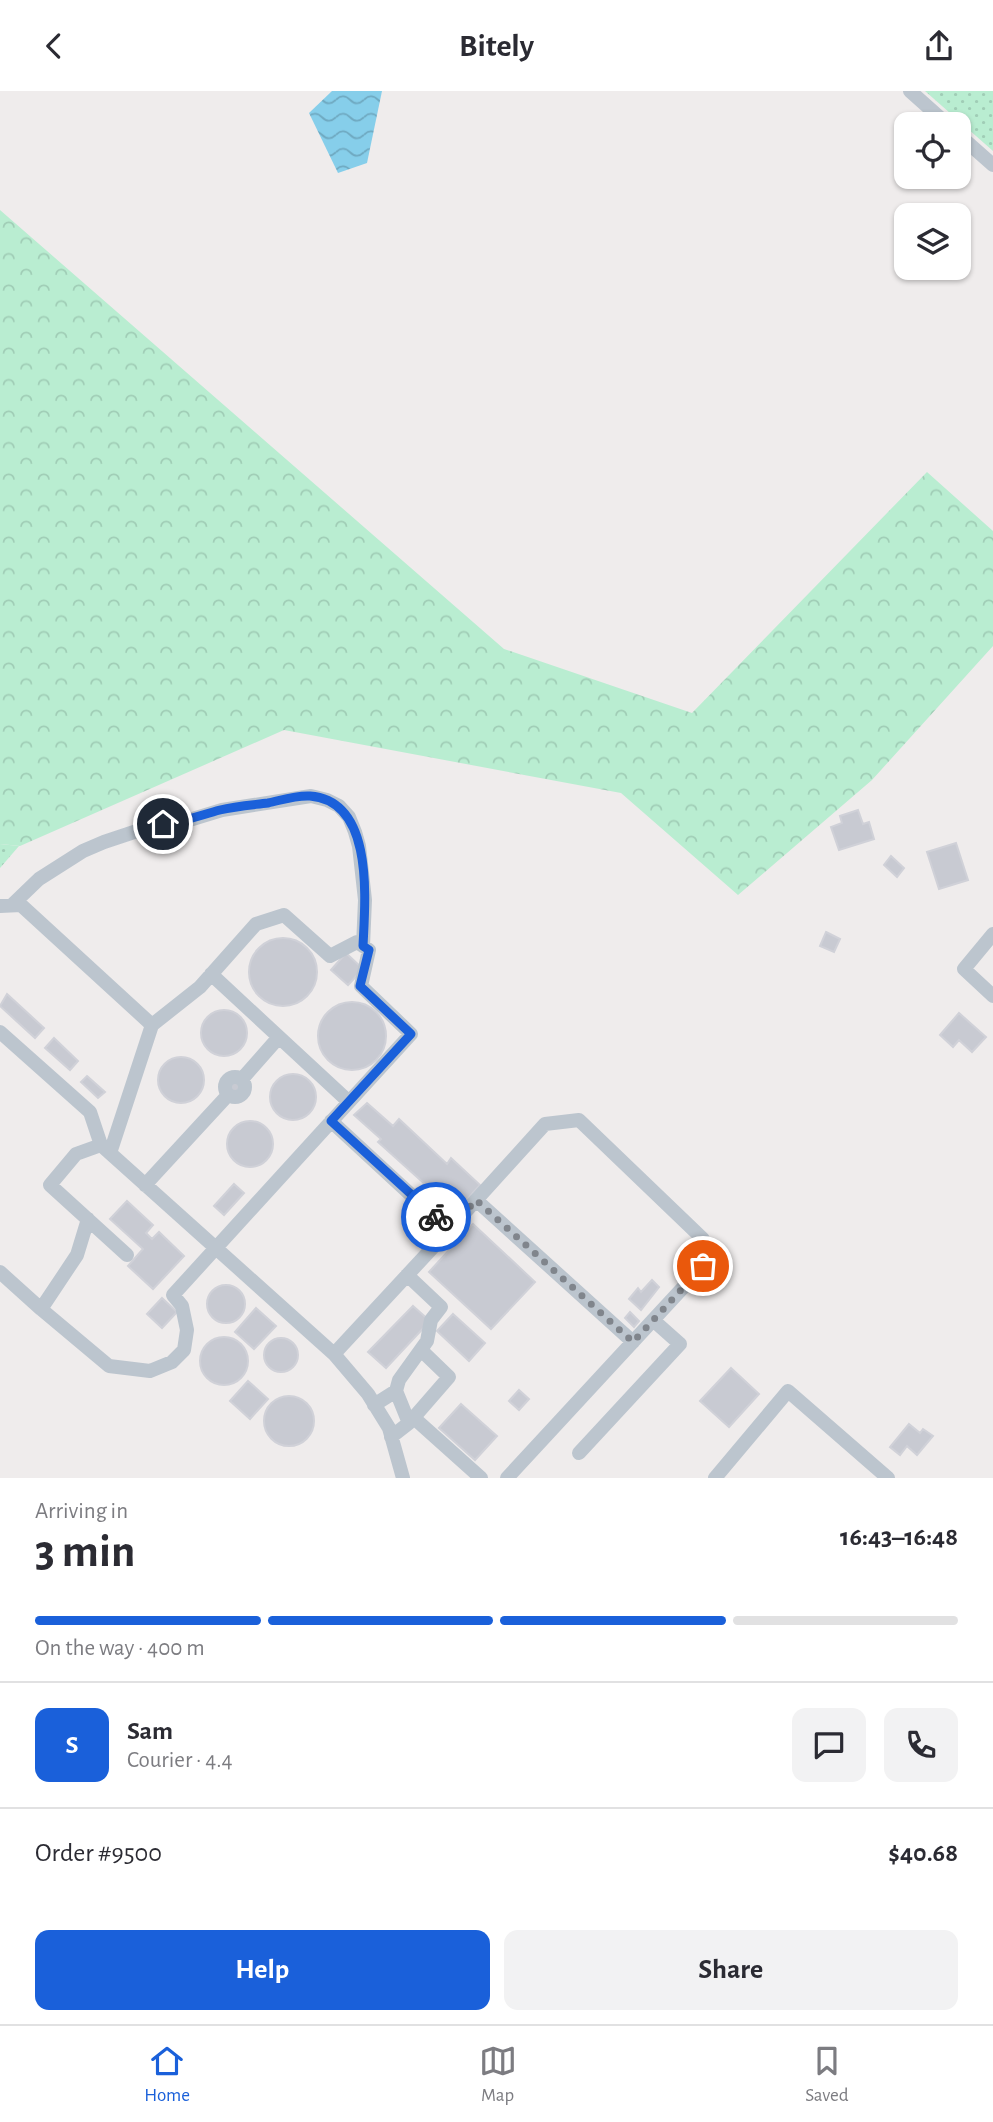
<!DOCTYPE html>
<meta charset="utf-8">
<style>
:root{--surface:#fff;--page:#f2f2f3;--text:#2b2b33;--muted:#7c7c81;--line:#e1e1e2;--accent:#1a60da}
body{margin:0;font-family:"Alegreya Sans",sans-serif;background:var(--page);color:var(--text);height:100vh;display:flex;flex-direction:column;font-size:26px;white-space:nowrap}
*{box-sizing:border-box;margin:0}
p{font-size:23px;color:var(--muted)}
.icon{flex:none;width:38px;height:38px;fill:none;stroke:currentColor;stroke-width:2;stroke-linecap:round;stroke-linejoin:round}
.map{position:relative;height:1387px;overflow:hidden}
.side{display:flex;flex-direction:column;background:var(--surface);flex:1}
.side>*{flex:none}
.tools{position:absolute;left:894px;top:21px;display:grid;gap:14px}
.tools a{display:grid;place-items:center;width:77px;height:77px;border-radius:14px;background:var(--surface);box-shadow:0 2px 5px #0004;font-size:35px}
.pin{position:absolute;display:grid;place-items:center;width:60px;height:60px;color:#fff;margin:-30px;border:4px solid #fff;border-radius:50%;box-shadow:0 2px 7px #0007}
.courier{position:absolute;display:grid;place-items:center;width:70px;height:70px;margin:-35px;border:5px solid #1a60da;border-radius:50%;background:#fff;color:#222;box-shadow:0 2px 9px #0007}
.headline em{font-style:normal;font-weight:700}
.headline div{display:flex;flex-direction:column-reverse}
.headline{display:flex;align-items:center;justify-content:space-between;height:119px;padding:0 35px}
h1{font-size:46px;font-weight:700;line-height:52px}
.bar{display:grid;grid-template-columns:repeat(4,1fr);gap:10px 7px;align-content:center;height:84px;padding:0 35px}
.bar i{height:9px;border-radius:5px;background:var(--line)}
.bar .selected{background:var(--accent)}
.bar p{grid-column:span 4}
.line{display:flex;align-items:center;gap:18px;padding:0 35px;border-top:2px solid var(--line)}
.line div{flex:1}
.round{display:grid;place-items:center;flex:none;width:74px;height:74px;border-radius:14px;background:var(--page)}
.button{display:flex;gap:14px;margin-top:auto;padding:14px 35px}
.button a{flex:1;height:80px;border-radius:14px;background:var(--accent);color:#fff;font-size:28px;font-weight:700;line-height:80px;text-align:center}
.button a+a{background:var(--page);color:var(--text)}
header{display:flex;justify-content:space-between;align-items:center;height:91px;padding:0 35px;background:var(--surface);font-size:32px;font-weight:700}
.tab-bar{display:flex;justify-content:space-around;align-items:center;height:98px;border-top:2px solid var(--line);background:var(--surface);font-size:19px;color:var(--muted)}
.tab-bar a{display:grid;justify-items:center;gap:4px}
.tab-bar .selected{color:var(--accent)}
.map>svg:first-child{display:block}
</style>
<header><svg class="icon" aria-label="back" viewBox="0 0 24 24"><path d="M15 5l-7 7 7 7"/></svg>Bitely<svg class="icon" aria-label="share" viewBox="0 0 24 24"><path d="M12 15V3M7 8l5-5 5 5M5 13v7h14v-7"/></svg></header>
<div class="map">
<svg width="993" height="1387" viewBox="0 0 993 1387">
<defs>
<pattern id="grass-dots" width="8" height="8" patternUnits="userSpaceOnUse" patternTransform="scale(1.75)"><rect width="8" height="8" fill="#b9edd1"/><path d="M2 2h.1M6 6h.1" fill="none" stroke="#a0cdb6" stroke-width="1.8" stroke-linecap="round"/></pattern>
<pattern id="forest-crowns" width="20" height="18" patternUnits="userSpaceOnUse" patternTransform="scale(1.75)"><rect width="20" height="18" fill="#b9edd1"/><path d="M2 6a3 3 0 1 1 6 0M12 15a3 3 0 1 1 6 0" fill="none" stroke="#a0cdb6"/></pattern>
<pattern id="water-waves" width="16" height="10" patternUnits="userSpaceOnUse" patternTransform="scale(1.75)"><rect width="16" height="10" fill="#86ceea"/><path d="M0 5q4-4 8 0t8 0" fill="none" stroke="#6fa9c1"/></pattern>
</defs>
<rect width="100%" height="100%" fill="#efecec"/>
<path fill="url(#grass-dots)" d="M 925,0 L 993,0 L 993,60 Z
M 0,753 L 19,755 L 0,777 Z"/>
<path fill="url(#forest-crowns)" d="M 0,119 L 504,558 L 692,622 L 927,381 L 993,440 L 993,555 L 872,689 L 738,804 L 621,702 L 284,639 L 20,755 L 0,753 Z"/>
<path fill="url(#water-waves)" d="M 332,0 L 382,0 L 367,72 L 338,82 L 309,22 Z"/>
<path fill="#c8cad2" stroke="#d0d1d8" stroke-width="2" d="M 858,719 L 863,733 L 869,731 L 874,748 L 839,759 L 831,736 L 842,732 L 840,725 Z
M 956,752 L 968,789 L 939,798 L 927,761 Z
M 891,765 L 904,777 L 897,786 L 884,774 Z
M 826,841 L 840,848 L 834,861 L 820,855 Z
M249 881a34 34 0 1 1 68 0a34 34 0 1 1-68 0Z
M 346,862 L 363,878 L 348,894 L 331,879 Z
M 7,903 L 44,937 L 35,947 L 0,915 Z
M318 945a34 34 0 1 1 68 0a34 34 0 1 1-68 0Z
M201 942a23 23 0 1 1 46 0a23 23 0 1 1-46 0Z
M 959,922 L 986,946 L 972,961 L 959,949 L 953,956 L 940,944 Z
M 54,947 L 78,970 L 70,979 L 45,957 Z
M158 989a23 23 0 1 1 46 0a23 23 0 1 1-46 0Z
M270 1006a23 23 0 1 1 46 0a23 23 0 1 1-46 0Z
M 87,985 L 105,1001 L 98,1007 L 81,991 Z
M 235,988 L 242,994 L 235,1003 L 228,997 Z
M 367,1012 L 393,1035 L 399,1028 L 447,1073 L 451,1067 L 480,1094 L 456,1121 L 378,1051 L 381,1048 L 354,1024 Z
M227 1053a23 23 0 1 1 46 0a23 23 0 1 1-46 0Z
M 234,1093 L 244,1102 L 224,1124 L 214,1115 Z
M 127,1110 L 153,1134 L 146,1142 L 152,1148 L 159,1141 L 184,1165 L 153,1198 L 128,1175 L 143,1158 L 110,1128 Z
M 473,1133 L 535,1191 L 491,1238 L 429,1181 Z
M 652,1189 L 659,1196 L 641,1219 L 629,1208 L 638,1197 L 641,1201 Z
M207 1213a19 19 0 1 1 38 0a19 19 0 1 1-38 0Z
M 162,1207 L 177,1221 L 162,1237 L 147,1223 Z
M 413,1215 L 430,1230 L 386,1277 L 368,1261 Z
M 256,1217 L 276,1235 L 254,1258 L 235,1241 Z
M 630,1221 L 639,1230 L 634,1236 L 625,1227 Z
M 453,1223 L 485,1252 L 469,1270 L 437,1240 Z
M200 1270a24 24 0 1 1 48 0a24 24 0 1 1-48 0Z
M264 1264a17 17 0 1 1 34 0a17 17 0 1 1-34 0Z
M 731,1277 L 759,1303 L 729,1336 L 700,1310 Z
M 248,1290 L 268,1308 L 250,1328 L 230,1310 Z
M 519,1299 L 529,1308 L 519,1319 L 509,1310 Z
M264 1330a25 25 0 1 1 50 0a25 25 0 1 1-50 0Z
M 461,1313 L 497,1345 L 475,1369 L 439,1337 Z
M 909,1333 L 920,1342 L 923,1338 L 933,1345 L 917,1364 L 907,1355 L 900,1364 L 890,1356 Z"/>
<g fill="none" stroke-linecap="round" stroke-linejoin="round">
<path stroke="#bcc5ce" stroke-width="14" d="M 910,0 L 947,33
M 959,44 L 993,74
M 12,814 L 39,788 L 83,760 L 104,751 L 137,740 L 186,730 L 222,719 L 311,705 L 327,709 L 339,715 L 349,726 L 355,741 L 359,755 L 365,809 L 363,855
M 0,815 L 21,814 L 152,934 L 110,1062
M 993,843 L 964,878 L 993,905
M 211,883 L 348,1010
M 0,941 L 90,1021 L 101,1054 L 334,1263 L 368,1303 L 389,1337 L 403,1387
M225 996a10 10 0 1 1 20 0a10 10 0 1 1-20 0Z
M 242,988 L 279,946
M 331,1030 L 449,1139 L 334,1263
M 101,1054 L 76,1063 L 50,1094 L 127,1164
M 145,1094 L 228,1004
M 476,1109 L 633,1251
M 88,1128 L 77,1164 L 41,1218 L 109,1275 L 150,1280 L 172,1271 L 184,1259 L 187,1239 L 182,1215 L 173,1204 L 411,943 L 361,895 L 369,859 L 357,851 L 330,865 L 284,824 L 256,833 L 200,896 L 152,934
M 449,1139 L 545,1033 L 579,1029 L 703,1148 L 703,1175 L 507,1387
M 0,1181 L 41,1218
M 374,1314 L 396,1300 L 399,1289 L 427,1250 L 431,1229 L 441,1216 L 407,1184
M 414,1327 L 481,1387
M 409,1332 L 449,1286 L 421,1259
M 391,1346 L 409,1332 L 396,1300
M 579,1362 L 680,1253 L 653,1229
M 715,1387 L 788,1300 L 888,1387"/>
</g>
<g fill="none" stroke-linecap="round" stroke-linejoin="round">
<path stroke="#80858c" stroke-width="7" stroke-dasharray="0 12.6" d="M 436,1126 L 449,1139 L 476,1109 L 633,1251 L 703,1175"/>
<path stroke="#1a60da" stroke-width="9" d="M 163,733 C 184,731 201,724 220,719 C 236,715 252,714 268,712 C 282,709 296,704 310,705 C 375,710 365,810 363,855 L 369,859 L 360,895 L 411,943 L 331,1030 L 436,1126"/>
</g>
</svg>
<div class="tools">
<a><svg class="icon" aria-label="locate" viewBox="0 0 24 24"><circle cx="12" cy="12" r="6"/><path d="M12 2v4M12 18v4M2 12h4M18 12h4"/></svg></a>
<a><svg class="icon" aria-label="layers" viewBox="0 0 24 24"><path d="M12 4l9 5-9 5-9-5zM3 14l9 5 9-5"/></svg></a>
</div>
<div class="pin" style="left:703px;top:1175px;background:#ea580c"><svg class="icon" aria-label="bag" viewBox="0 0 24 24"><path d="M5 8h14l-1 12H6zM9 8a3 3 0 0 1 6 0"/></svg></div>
<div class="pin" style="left:163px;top:733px;background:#1f2937"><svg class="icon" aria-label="home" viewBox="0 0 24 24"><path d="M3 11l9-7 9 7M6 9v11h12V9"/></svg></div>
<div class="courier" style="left:436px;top:1126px"><svg class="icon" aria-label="bike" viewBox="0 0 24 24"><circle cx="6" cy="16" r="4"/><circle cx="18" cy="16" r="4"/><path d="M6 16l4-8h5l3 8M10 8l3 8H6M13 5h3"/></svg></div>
</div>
<section class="side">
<div class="headline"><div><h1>3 min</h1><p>Arriving in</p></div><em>16:43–16:48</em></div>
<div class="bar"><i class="selected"></i><i class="selected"></i><i class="selected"></i><i></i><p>On the way · 400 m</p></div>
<div class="line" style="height:126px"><b class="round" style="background:var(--accent);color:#fff">S</b><div><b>Sam</b><p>Courier · 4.4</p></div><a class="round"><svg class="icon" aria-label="chat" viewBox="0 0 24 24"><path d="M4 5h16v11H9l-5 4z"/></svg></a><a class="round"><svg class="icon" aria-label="phone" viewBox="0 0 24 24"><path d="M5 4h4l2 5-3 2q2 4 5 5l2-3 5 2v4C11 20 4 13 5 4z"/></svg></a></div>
<div class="line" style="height:91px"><div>Order #9500</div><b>$40.68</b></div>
<div class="button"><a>Help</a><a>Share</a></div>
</section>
<nav class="tab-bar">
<a class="selected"><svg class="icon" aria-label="home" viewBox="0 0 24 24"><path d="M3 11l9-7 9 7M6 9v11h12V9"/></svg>Home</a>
<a><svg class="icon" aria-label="map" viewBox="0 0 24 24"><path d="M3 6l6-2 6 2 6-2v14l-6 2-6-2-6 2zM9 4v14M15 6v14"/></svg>Map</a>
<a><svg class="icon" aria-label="saved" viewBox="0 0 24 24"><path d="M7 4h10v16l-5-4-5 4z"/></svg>Saved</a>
</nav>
